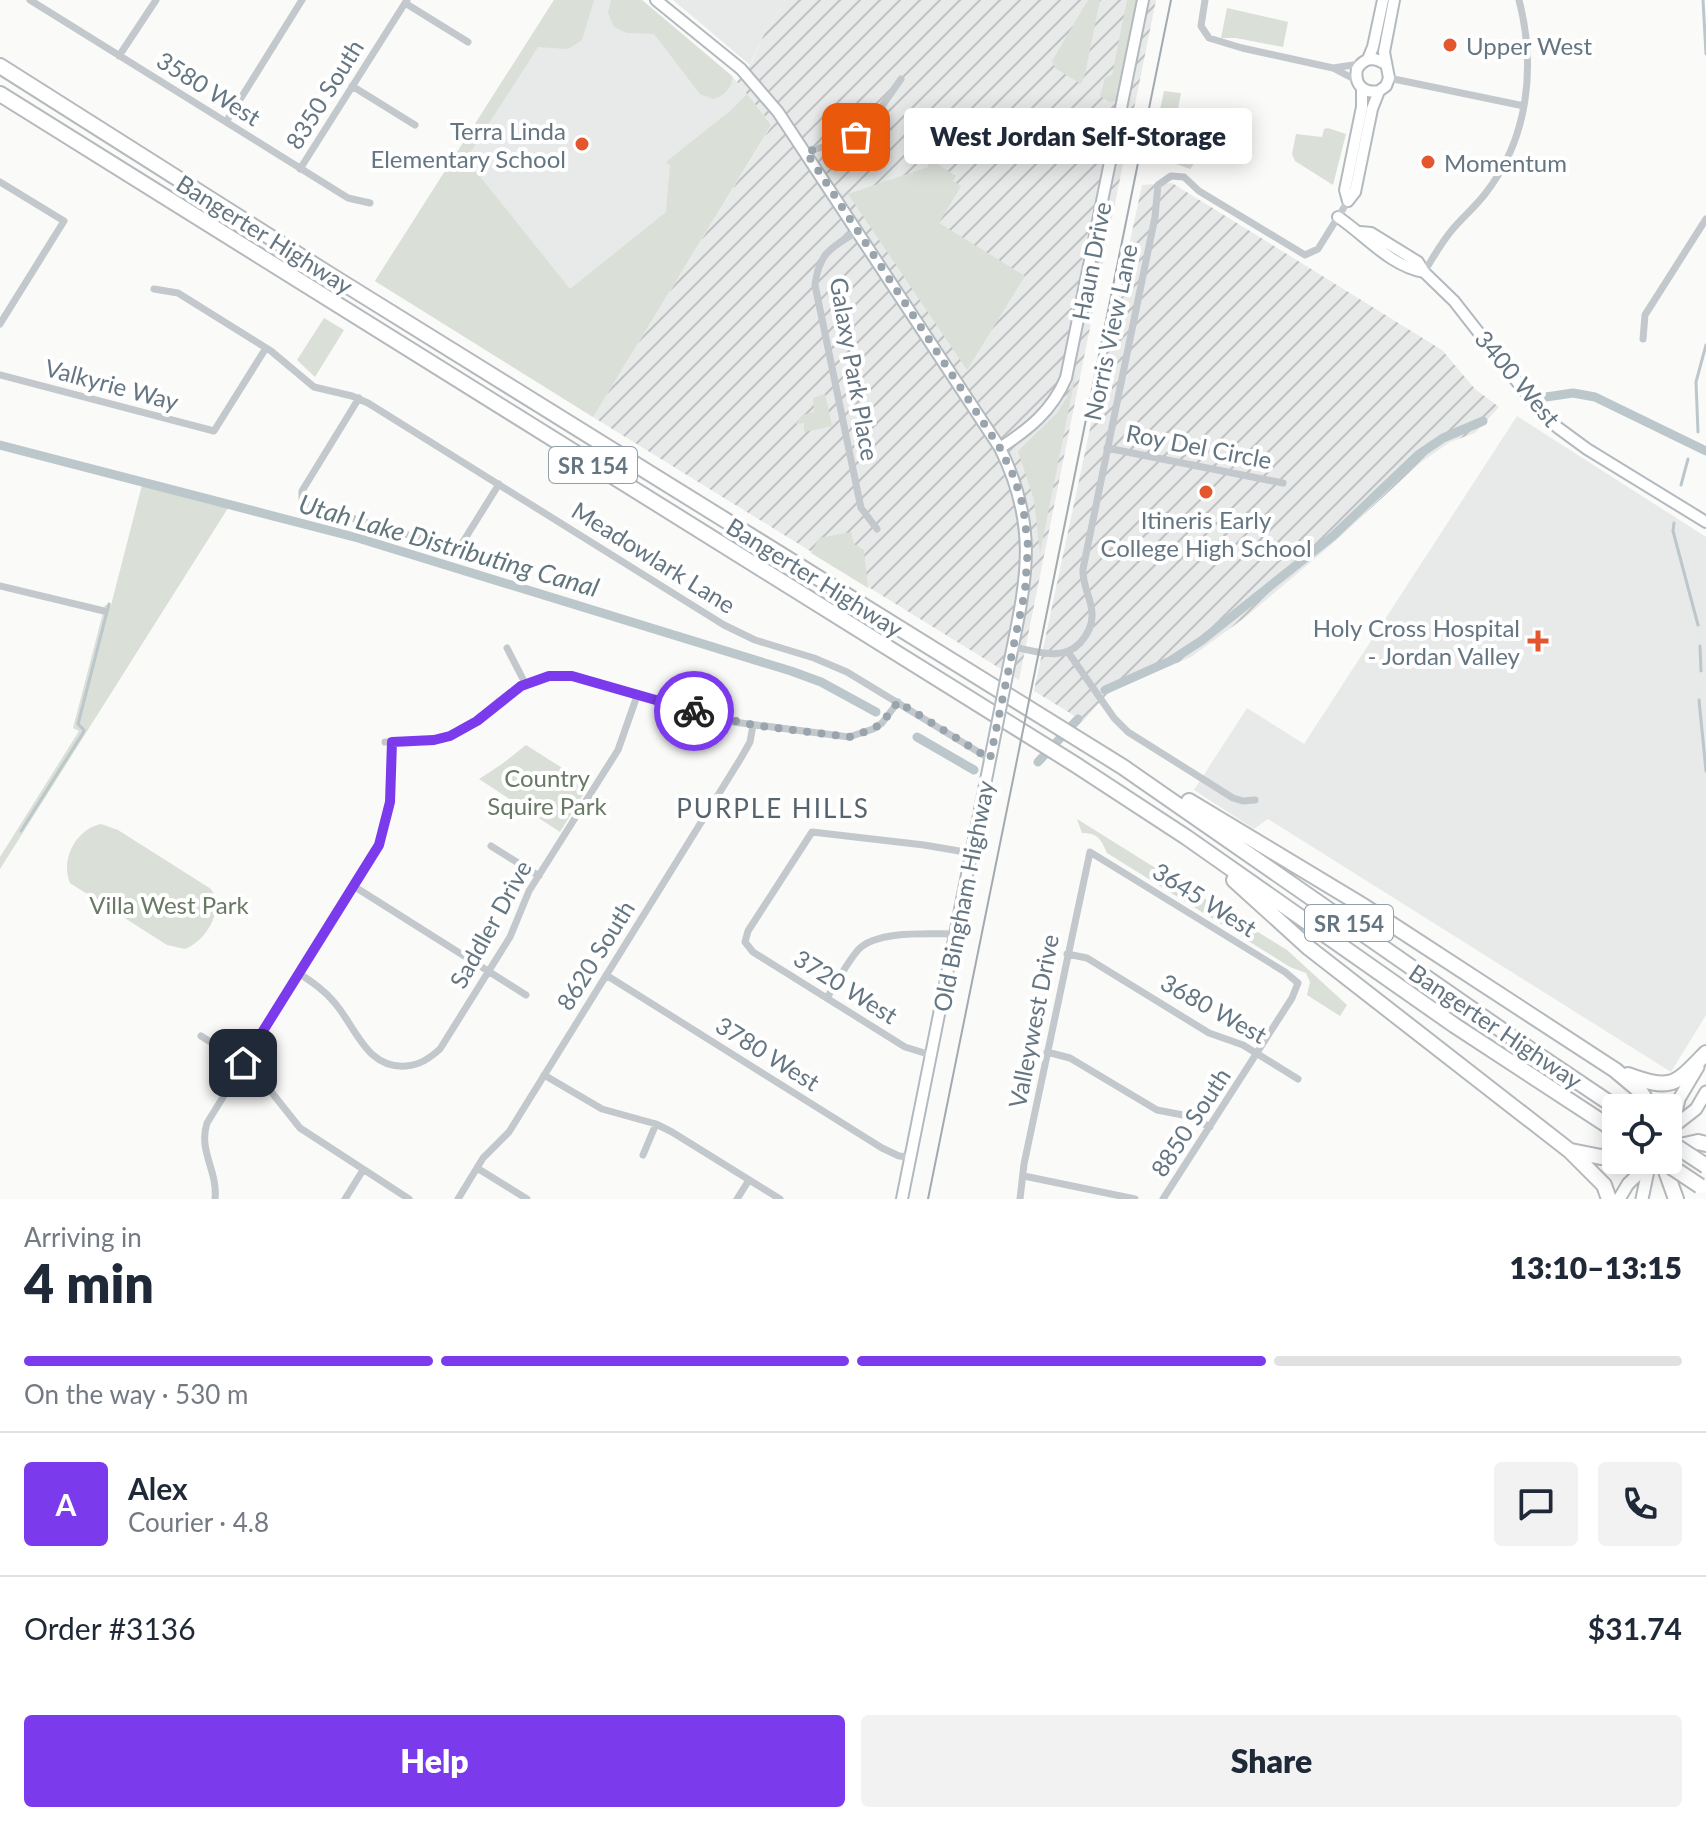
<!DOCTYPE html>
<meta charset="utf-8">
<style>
:root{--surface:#fff;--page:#f2f2f3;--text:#1f2937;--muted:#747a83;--line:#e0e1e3;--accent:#7c3aed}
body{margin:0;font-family:Lato,sans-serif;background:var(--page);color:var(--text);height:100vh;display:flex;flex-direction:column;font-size:30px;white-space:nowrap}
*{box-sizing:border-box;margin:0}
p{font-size:26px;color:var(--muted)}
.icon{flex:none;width:44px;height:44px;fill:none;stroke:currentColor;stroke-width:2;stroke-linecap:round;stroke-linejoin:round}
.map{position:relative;height:1199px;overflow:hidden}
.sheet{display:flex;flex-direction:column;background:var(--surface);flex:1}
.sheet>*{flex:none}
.fabs{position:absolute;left:1602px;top:1094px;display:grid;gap:16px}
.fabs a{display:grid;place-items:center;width:80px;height:80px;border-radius:8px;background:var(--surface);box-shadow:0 4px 20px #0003;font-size:40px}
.pin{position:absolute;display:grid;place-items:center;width:68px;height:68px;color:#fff;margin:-34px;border-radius:16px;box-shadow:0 4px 12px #0006}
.courier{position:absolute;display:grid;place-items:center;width:80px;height:80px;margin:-40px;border:6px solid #7c3aed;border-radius:50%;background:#fff;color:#222;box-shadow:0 2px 10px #0007}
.bubble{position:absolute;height:56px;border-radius:8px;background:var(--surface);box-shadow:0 4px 20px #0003;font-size:26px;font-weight:800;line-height:56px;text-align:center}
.overview em{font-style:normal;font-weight:800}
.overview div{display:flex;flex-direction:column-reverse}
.overview{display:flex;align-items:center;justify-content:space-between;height:136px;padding:0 24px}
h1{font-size:52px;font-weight:800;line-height:60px}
.bar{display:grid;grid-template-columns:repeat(4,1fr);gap:12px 8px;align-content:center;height:96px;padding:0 24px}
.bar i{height:10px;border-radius:6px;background:var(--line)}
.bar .on{background:var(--accent)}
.bar p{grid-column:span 4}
.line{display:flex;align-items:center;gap:20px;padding:0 24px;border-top:2px solid var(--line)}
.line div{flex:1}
.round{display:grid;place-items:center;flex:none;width:84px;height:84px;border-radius:8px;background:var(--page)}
.primary-button{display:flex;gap:16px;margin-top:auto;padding:16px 24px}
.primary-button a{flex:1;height:92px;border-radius:8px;background:var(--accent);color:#fff;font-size:32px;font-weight:800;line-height:92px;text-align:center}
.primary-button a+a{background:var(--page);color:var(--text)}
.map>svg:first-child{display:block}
</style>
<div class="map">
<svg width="1706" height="1199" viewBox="0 0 1706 1199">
<defs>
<pattern id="industrial-furrows" width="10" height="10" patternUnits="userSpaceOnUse" patternTransform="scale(2)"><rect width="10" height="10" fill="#e8e9e9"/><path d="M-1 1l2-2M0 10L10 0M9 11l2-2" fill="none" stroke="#c0c1c2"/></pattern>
</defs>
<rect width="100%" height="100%" fill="#fafaf8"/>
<path fill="#e8e9e9" d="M 554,0 L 642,0 L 732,76 L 772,125 L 593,417 L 375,281 Z
M 673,0 L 785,0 L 765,32 L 750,65 Z
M 1517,416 L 1706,537 L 1706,1015 L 1671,1072 L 1268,819 L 1254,829 L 1194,790 L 1247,708 L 1304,744 Z"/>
<path fill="url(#industrial-furrows)" d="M 785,0 L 1156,0 L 1019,680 L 593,417 L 772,125 L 737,82 L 752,62 L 765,32 Z
M 1172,183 L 1442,350 L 1475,389 L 1499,407 L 1475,433 L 1450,442 L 1420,463 L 1331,545 L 1247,616 L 1191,657 L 1109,692 L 1083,721 L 1034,691 L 1142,185 Z"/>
<path fill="#dadfd7" d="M 554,0 L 594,0 L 582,40 L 568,49 L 538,47 L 466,159 L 570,289 L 666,212 L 670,166 L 666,162 L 730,111 L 747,94 L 771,125 L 593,417 L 375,281 Z
M 611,0 L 642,0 L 732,76 C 734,86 723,97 713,99 L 700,94 L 654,34 L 627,33 L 614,27 L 608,13 Z
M 1088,0 L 1100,0 L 1085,74 L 1081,84 L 1055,68 L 1052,61 Z
M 1127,0 L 1138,0 L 1118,100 L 1110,102 L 1100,96 L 1105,78 L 1112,75 Z
M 1227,8 L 1288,22 L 1283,47 L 1236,38 L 1221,38 Z
M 1164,91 L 1181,93 L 1169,156 L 1151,152 Z
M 1328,128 L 1346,134 L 1333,185 L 1295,161 L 1292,154 L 1296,134 L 1322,137 L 1324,129 Z
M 1206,131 L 1223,134 L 1224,137 L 1201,154 L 1190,169 L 1176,164 L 1183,134 Z
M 933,161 L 956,176 L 953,181 L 961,186 L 939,223 L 1025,276 L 967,370 L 848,194 L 928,167 L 928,164 Z
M 324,318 L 344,330 L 315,377 L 297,360 Z
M 1076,373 L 1040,553 L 1034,500 L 1018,451 L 1057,413 L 1068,395 Z
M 825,394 L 832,426 L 804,432 L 804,423 L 796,424 L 802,415 L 814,412 L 813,398 Z
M 142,485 L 228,508 L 0,869 L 0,857 L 79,731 L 73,728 L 105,605 L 111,605 Z
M 851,532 L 854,544 L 864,550 L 868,588 L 811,553 L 819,538 Z
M 526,745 L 589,785 L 560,832 L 479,779 L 502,764 Z
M 1077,819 L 1287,950 L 1347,1005 L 1340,1016 L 1307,995 L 1310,982 L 1306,973 L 1290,967 L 1107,853 C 1101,840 1099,833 1082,833 Z
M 101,824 L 118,830 L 211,889 C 225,910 206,941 185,949 L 167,945 L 70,883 C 60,860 76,829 101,824 Z"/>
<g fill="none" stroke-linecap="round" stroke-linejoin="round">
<path stroke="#bbc7cb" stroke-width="3" d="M 1703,0 L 1706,54
M 1698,432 L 1696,382 L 1706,345
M 1681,485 L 1688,459
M 1674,523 L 1673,531 L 1698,625
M 1700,646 L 1701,671
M 1699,700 L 1706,771
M 21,831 L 83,733 L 84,730 L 78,724 L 109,604"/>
<path stroke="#bbc7cb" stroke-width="9" d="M 1546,397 L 1573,393 L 1595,397 L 1706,451
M 0,445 L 358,538 L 791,671 L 821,682 L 876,712
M 1105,690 L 1170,661 L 1201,641 L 1333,536 L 1418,455 L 1443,438 L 1483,421
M 917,737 L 974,770
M 1038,762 L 1078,719"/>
<g stroke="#b3babf" stroke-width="14">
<path id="secondary" d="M 656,0 L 741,69 L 778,112 L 1000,448 C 1041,531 1025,585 1008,670
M 1368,59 L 1373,47 L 1383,0
M 1379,91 C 1364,94 1354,85 1357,69 C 1364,58 1374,56 1385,64
M 1348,201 L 1355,192 L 1372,109 L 1379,91 L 1386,86 L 1389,78 L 1384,52 L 1394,0
M 1348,201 L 1345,190 L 1362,107 L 1362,88
M 1338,217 C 1365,235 1390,266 1424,272
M 1360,232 L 1371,233 L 1418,262 L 1424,272 L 1454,301 L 1536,406 L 1557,427 L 1587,449 L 1706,522
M 1000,448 C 1029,429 1052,411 1066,378 L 1143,0
M 902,1199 L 996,730"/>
</g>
<g stroke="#b5babe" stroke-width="15">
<path id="primary" d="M 1673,1127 L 1696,1109 L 1706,1092
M 1668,1135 L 1673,1127 L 1679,1099 L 1698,1067
M 1619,1199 L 1628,1184 L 1653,1160
M 1642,1199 L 1649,1166"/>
</g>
<g stroke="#b4b9bd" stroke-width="18">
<path id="highway" d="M 0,66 L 327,273 L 1123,767 L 1529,1049 L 1617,1108
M 0,94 L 1076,765 L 1186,837 L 1454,1025 L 1616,1131
M 1189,801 L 1365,907 L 1615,1070 L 1640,1091 L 1651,1108
M 1234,880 L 1309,948 L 1570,1151 L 1604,1185 L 1609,1199
M 1628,1075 C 1672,1091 1675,1085 1706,1053
M 1671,1148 L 1698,1142 L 1706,1144
M 1571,1151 L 1601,1157 L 1616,1155
M 1662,1160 L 1676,1199"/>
</g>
<path stroke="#c3c8cc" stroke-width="7" d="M 30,0 L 348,198 L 370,203
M 1205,0 L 1201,26 L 1209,38 L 1242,48 L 1333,68 L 1356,80
M 405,3 L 468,42
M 119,56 L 156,0
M 1333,68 L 1360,64
M 1389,78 L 1524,106
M 352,86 L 415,125
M 226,122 L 302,0
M 806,152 L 856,137 L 866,129 L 901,79
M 300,169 L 407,0
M 0,182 L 64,221 L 0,324
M 858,231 C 832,247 819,252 815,285 L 861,508 L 877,529
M 1424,272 C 1433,258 1441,243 1452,230 C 1462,218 1475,207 1485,194 C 1529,138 1536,66 1519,0
M 154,289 L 178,293 L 271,351 L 314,387 L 352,396 L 368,403 L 724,625 L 755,640 L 814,658 L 847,672 L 990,759
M 1643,339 L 1645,315 L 1706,219
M 0,375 L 214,431 L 266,348
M 359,398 L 302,491 L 302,500 L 305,504 L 452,548 L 461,545 L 499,484
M 1107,448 L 1283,483
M 0,586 L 104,611
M 1013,647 C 1036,651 1062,662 1080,643 C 1088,634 1093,625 1092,613 C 1091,597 1082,585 1083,569 L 1155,217 L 1158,185 L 1171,176 L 1184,177 L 1199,191 L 1305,255 L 1318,249 L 1348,201
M 507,648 L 525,683
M 1068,652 L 1114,718 L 1128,732 L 1233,798 L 1243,801 L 1255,800
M 385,742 C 410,741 436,743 459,732 C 499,713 522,668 572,676 L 734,722 L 849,737 L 873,729 L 882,723 L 898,702
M 491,846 L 539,876
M 355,887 L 526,995
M 1067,954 L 1087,958 L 1209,1033 L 1243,1045 L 1298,1079
M 300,974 C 312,982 324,990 334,1002 C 356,1027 366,1069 406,1066 C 420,1065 430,1058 440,1049 L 510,937 L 529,891 L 618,750 L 637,696
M 606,975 L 882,1148 L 899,1156 L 910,1157
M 827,998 C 837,982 846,964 858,950 C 876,930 929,934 955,934
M 201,1036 L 253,1069 L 300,1128 L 409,1199
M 1047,1052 L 1070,1058 L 1157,1110 L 1188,1116 L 1210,1127
M 931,1055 L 905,1047 L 753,952 L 745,942 L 748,931 L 812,832 L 924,845 L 971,853
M 544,1075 L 602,1109 L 656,1124 L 672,1132 L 780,1199
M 643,1155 L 656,1124
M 477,1168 L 527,1199
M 1024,1176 L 1135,1199
M 215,1199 C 218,1171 198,1151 207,1123 L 379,845 L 390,802 L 392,742
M 345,1199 L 363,1170
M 458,1199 L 483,1158 L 509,1132 L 741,758 L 750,742 L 753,725
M 737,1199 L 749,1180
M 1020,1199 L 1024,1164 L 1090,852 L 1285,972 L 1298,983 L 1292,998 L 1163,1199"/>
<use href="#secondary" stroke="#fff" stroke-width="10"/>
<use href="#primary" stroke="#fff" stroke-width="11"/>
<use href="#highway" stroke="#fff" stroke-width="14"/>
<path stroke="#a2aab0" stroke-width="2" d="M 928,1199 L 1171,0"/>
<g stroke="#b3babf" stroke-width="14" stroke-linecap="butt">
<path id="secondary-bridge" d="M 996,730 L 1008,670"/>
</g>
<g stroke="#b4b9bd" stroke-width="18" stroke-linecap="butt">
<path id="highway-bridge" d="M 1668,1141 L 1706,1166
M 1661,1160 L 1700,1186"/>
</g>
<use href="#secondary-bridge" stroke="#fff" stroke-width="10"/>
<use href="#highway-bridge" stroke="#fff" stroke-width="14"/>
</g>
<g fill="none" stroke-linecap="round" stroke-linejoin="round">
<path stroke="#99a4ac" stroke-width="8" stroke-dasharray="0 14.4" d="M 694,711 L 753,725 L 849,737 L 873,729 L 882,723 L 898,702 L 990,759 L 1025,591 L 1028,546 L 1023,506 L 1014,477 L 1000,448 L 806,152 L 856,137"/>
<path stroke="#7c3aed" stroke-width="10" d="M 243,1063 L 379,845 L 390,802 L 392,742 L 434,740 L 450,736 L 477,721 L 521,686 L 549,676 L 572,676 L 694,711"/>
</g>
<g fill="#e4572e" stroke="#fff" stroke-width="3">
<circle cx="1450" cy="45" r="8"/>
<circle cx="582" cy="144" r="8"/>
<circle cx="1428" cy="162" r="8"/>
<circle cx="1206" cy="492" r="8"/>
<path d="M1534 629h8v8h8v8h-8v8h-8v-8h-8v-8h8z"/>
</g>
<g text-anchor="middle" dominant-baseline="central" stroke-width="8" stroke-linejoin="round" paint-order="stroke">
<g fill="#fff" stroke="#939fa8" stroke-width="2">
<rect x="549" y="447" width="88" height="36" rx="6"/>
<rect x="1305" y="905" width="88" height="36" rx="6"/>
</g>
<g font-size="22" font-weight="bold" fill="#657683">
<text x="593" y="465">SR 154</text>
<text x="1349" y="923">SR 154</text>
</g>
<g font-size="24" fill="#657683" stroke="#fff" text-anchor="start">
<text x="1466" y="45">Upper West</text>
<text x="566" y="130" text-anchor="end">Terra Linda<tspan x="566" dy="28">Elementary School</tspan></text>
<text x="1444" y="162">Momentum</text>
<text x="1206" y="519" text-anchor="middle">Itineris Early<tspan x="1206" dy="28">College High School</tspan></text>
<text x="1520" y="627" text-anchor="end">Holy Cross Hospital<tspan x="1520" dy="28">- Jordan Valley</tspan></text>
</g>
<g font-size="24" fill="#657683" stroke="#fff">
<text transform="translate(209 88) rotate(32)">3580 West</text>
<text transform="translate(324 94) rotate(-58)">8350 South</text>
<text transform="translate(265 234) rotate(32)">Bangerter Highway</text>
<text transform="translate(1091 261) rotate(-79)">Haun Drive</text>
<text transform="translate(1110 332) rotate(-78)">Norris View Lane</text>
<text transform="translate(855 369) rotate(80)">Galaxy Park Place</text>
<text transform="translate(1518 378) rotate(50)">3400 West</text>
<text transform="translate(112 384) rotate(15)">Valkyrie Way</text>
<text transform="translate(1199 446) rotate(11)">Roy Del Circle</text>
<text transform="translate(654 557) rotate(32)">Meadowlark Lane</text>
<text transform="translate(815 577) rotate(32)">Bangerter Highway</text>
<text transform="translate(963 896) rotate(-79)">Old Bingham Highway</text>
<text transform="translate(1205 899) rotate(32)">3645 West</text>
<text transform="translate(490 924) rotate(-61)">Saddler Drive</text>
<text transform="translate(595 955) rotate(-58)">8620 South</text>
<text transform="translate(846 986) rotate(32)">3720 West</text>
<text transform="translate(1214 1008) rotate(29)">3680 West</text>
<text transform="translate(1033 1021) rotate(-79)">Valleywest Drive</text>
<text transform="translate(1496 1026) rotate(34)">Bangerter Highway</text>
<text transform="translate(768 1053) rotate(32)">3780 West</text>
<text transform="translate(1190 1122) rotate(-57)">8850 South</text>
</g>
<g font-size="24" fill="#687a64" stroke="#fff">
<text x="547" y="777">Country<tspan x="547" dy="28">Squire Park</tspan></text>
<text x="169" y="904">Villa West Park</text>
</g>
<g font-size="26" font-style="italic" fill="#60757c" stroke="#fff">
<text transform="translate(449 545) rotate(16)">Utah Lake Distributing Canal</text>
</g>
<g font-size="26" letter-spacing="2" fill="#57646e" stroke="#fff">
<text x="773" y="808">PURPLE HILLS</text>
</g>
</g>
</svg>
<div class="fabs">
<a><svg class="icon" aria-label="locate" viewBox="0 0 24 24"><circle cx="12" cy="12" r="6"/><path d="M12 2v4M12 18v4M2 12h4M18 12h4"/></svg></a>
</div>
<div class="pin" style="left:856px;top:137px;background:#ea580c"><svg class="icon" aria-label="bag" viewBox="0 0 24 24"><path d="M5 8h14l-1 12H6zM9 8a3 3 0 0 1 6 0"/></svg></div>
<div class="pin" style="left:243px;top:1063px;background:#1f2937"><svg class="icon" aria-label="home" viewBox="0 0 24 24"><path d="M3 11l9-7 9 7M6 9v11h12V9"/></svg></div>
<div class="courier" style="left:694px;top:711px"><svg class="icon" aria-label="bike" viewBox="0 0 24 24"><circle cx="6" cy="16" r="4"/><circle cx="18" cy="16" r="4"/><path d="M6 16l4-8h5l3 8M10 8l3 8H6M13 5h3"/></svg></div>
<div class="bubble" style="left:904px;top:108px;width:348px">West Jordan Self-Storage</div>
</div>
<section class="sheet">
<div class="overview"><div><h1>4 min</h1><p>Arriving in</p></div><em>13:10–13:15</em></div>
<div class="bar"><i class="on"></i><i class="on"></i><i class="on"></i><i></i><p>On the way · 530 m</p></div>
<div class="line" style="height:144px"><b class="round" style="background:var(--accent);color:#fff">A</b><div><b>Alex</b><p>Courier · 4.8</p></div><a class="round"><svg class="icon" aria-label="chat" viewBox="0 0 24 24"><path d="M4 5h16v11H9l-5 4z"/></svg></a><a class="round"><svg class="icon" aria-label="phone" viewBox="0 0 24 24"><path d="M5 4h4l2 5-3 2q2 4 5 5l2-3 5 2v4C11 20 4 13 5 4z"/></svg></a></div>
<div class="line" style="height:104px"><div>Order #3136</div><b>$31.74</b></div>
<div class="primary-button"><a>Help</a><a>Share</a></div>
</section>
